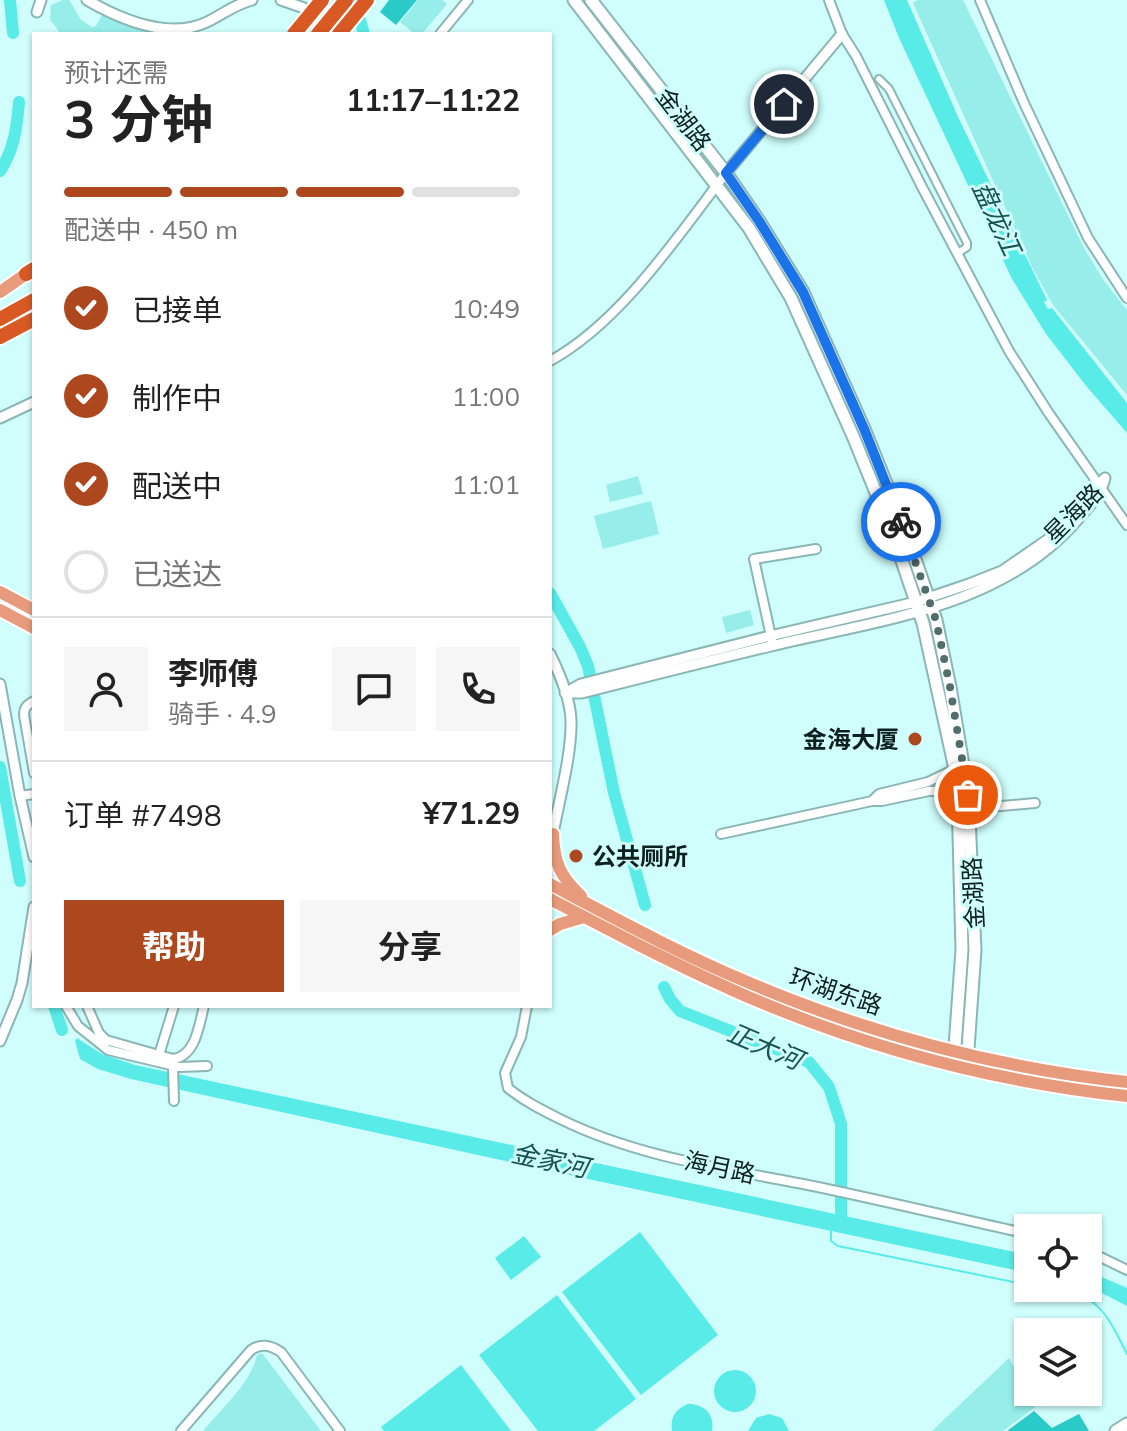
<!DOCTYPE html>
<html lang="zh">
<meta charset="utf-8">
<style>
:root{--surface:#fff;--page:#f6f6f6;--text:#222;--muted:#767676;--line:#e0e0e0;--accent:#ad471d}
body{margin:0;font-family:Mulish,"Noto Sans SC",sans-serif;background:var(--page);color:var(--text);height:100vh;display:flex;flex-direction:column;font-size:30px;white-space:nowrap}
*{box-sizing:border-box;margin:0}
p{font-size:26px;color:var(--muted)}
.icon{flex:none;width:44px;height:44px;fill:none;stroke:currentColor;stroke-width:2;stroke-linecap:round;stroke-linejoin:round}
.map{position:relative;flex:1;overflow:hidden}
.side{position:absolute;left:32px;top:32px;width:520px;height:976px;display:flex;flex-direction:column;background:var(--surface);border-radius:0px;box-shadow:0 2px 6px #0004}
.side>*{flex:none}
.fabs{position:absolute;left:1014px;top:1214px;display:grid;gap:16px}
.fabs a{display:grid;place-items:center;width:88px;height:88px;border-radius:0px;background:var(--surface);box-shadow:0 2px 6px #0004;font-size:40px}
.pin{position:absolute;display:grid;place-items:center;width:68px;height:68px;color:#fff;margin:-34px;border:4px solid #fff;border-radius:50%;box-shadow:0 2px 8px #0007}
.courier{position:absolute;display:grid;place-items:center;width:80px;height:80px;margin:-40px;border:6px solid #1a73e8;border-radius:50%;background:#fff;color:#222;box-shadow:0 2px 10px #0007}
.headline em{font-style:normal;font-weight:700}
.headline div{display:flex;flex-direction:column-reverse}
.headline{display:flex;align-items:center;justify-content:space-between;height:136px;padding:0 32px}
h1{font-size:52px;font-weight:700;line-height:60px}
.bar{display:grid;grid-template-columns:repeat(4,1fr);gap:12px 8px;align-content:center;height:96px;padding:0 32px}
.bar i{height:10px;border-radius:6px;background:var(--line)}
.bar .current{background:var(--accent)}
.bar p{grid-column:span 4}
.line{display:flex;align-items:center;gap:20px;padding:0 32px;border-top:2px solid var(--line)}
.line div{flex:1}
.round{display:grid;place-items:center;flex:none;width:84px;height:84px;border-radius:0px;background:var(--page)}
ol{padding:0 32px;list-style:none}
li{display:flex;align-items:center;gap:24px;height:88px}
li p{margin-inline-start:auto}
li .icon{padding:8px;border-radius:50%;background:var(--accent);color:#fff;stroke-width:4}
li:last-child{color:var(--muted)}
li i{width:44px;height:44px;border:4px solid var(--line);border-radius:50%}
.cta{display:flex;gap:16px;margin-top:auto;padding:16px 32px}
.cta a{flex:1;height:92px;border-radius:0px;background:var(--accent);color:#fff;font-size:32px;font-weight:700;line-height:92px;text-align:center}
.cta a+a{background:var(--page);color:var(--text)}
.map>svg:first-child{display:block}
</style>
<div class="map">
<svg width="1127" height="1431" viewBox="0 0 1127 1431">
<rect width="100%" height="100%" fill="#cffefc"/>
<path fill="#96edea" d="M 63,0 L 69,0 L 81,20 L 92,27 L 96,26 L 103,13 L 154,30 L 151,34 L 60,34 L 56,27 L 50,20 L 51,5 Z
M 418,0 L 442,0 L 447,4 L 422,34 L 415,34 L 400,22 Z
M 918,0 L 963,0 L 1084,248 L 1104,281 L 1127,310 L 1127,395 L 1053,305 L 1032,267 L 913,3 Z
M 638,476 L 643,494 L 610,502 L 606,485 Z
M 651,501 L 659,534 L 603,549 L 594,516 Z
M 750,610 L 754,625 L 726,633 L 722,617 Z
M 262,1353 L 321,1431 L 203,1431 C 221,1409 251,1383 257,1355 Z
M 1009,1358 L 1035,1407 L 1003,1431 L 932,1431 Z"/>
<path fill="#2acac8" d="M 389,0 L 417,0 L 396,25 L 380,12 Z
M 1034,1411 L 1052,1428 L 1079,1414 L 1089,1431 L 1007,1431 Z"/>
<path fill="#59ebe8" d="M 884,0 L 907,0 L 959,119 L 1047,300 L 1044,302 L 1048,309 L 1052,308 L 1127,403 L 1127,433 L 1087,387 L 1046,334 L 1012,279 L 899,38 Z
M 77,1038 L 102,1054 L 135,1065 L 1028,1255 L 1028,1273 L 546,1170 L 131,1079 L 98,1069 L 80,1059 L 75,1041 Z
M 640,1232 L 718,1335 L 641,1395 L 562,1292 Z
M 524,1236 L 541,1257 L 511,1280 L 495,1258 Z
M 1088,1271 L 1127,1288 L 1127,1306 L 1088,1286 Z
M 557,1295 L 636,1399 L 594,1431 L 538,1431 L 479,1355 Z
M 461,1365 L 511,1431 L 384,1431 L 381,1427 Z
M714 1391a21 21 0 1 1 42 0a21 21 0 1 1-42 0Z
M 688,1404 C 704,1404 715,1414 712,1431 L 672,1431 C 670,1418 675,1409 688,1404 Z
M 769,1414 L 782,1418 L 789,1431 L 748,1431 L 756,1418 Z"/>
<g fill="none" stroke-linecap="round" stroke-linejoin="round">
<path stroke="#59ebe8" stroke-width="2" d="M 831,1231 L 831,1241 L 838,1246 L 1028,1285
M 1041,1288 L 1091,1301 C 1109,1314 1117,1335 1127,1354"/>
<path stroke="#59ebe8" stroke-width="12" d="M 10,0 L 13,33
M 354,0 L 364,34
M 0,171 C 14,150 17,127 19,102
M 550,593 L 580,647 L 588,666 L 614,793 L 645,905
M 0,767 L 20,881
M 664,987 L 670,999 L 680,1011 L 809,1062 L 829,1087 L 841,1124 L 841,1224
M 54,1006 L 62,1030"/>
<g stroke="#8ab6b5" stroke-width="10">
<path id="pedestrian" d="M 879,79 L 889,89 L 967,243 L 967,247 L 958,253"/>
</g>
<g stroke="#8ab6b5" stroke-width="12">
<path id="minor" d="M 829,0 L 842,34 L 856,56 L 922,187 L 1009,351 L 1048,412 L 1127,525
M 980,0 L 1024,103 L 1088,238 L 1127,298
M 440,34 L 468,0
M 550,361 C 620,323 678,236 726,173
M 772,641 L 754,559 L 816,549
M 34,701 C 27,705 24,707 24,715 L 34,773
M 20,796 L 34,794
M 872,801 L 879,794 L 928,782 L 955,769
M 969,809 L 1035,803
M 721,834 L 872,801 L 882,801 L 929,791 L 958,791
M 66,1006 L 78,1026 L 108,1050 L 179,1067 L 207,1066
M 87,1006 L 99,1033 L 106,1040 L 173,1059 C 196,1056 199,1025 204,1006
M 527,1006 L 521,1037 L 505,1073 L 508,1088 C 524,1101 542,1110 560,1119 C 639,1158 728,1169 813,1186 C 885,1201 956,1218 1028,1234
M 159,1055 L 174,1006
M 173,1067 L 174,1101
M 1088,1251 L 1127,1270
M 181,1431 L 251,1350 C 261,1343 270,1345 281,1352 L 340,1431"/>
</g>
<g stroke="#8ab6b5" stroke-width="13">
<path id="tertiary" d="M 87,0 C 120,19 169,40 207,22 C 222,15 235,4 252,0
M 281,0 L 304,8
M 37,12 L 41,0
M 726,173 L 842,34
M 0,418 L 34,402
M 1081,506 L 1098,485 L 1105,478
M 550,654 C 560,674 570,698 571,720 C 572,754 559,800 553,834
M 0,684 L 20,796 L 34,857
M 567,692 L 581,684 L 770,636 L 916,602 L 969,584 L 1002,571 L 1047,540 L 1072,517
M 565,693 L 582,693 C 645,677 708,661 771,646 C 878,620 1003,608 1079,518 C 1090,505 1101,495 1105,478
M 0,1041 L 17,1000 L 22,983 L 34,907"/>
</g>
<g stroke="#8ab6b5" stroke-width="15">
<path id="secondary" d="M 574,0 L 749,228 L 791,298 L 853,436 L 894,537 L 923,623 L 955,769 L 958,796 L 962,950 L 954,1060
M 591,0 L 726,173 L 759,221 L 803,292 L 865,431 L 906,533 L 936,620 L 950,687 L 968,795 L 975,950 L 967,1063
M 1116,1431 L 1127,1424"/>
</g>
<g stroke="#fff" stroke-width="16">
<path id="primary" d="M 0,292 L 26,274
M 0,592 L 34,610
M 0,610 L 34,628
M 550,839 L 553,834 C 554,863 560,876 581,896
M 550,884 C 616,919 682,955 752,984 C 871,1034 998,1068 1127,1082
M 550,899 C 615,933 679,967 746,996 C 867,1048 997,1082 1127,1096
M 550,930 L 560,924 L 584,917"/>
</g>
<g stroke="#fff" stroke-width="18">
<path id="motorway" d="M 339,34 L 367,0
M 26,274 L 34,269
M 0,319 L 34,300
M 0,337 L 34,319"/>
</g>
<use href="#pedestrian" stroke="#fff" stroke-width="6"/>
<use href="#minor" stroke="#fff" stroke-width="8"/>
<use href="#tertiary" stroke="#fff" stroke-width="9"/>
<use href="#secondary" stroke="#fff" stroke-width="11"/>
<use href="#primary" stroke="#e89b7c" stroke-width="12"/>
<use href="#motorway" stroke="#d85924" stroke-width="14"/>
<g stroke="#fff" stroke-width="18" stroke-linecap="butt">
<path id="motorway-bridge" d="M 294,34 L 322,0
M 318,34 L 346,0"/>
</g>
<use href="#motorway-bridge" stroke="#d85924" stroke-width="14"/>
</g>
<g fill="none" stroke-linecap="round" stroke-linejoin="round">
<path stroke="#516d6c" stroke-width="8" stroke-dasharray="0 14.4" d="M 901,522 L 936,620 L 950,687 L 968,795"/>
<path stroke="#1a73e8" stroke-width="10" d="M 784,104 L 726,173 L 759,221 L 803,292 L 865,431 L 901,522"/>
</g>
<g fill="#ad471d" stroke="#cffefc" stroke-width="3">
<circle cx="915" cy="739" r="8"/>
<circle cx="576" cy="856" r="8"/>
</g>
<g text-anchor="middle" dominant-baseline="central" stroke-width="6" stroke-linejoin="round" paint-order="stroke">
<g font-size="24" fill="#0d1f1f" stroke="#cffefc">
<text transform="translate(684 119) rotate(52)">金湖路</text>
<text transform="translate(1073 513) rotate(-45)">星海路</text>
<text transform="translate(973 893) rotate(-93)">金湖路</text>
<text transform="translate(836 991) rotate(19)">环湖东路</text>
<text transform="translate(720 1167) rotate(12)">海月路</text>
</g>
<g font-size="24" font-weight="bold" fill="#0d1f1f" stroke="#cffefc" text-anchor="end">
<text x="899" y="739">金海大厦</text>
<text x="592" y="856" text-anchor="start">公共厕所</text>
</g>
<g font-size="26" font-style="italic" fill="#155453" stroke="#cffefc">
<text transform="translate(997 218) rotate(65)">盘龙江</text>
<text transform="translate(765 1046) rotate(23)">正大河</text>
<text transform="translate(550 1160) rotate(12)">金家河</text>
</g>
</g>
</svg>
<div class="fabs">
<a><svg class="icon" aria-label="locate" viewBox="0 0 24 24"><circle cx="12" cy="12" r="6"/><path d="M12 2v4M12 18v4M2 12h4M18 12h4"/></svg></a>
<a><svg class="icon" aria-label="layers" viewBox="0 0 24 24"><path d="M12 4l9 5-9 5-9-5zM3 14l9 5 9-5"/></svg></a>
</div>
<div class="pin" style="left:968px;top:795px;background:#ea580c"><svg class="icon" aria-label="bag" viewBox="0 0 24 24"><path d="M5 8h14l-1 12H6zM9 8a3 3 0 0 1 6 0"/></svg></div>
<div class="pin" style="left:784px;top:104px;background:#1f2937"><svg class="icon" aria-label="home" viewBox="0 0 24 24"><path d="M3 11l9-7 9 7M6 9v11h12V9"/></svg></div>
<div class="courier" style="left:901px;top:522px"><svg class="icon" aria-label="bike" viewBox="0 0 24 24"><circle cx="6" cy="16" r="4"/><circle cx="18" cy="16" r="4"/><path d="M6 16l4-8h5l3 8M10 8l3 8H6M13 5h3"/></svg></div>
<section class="side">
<div class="headline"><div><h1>3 分钟</h1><p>预计还需</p></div><em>11:17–11:22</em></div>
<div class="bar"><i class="current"></i><i class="current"></i><i class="current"></i><i></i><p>配送中 · 450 m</p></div>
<ol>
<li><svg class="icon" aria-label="check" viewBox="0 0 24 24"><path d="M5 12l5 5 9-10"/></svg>已接单<p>10:49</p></li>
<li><svg class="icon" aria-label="check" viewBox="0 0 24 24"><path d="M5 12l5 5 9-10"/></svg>制作中<p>11:00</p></li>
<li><svg class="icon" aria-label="check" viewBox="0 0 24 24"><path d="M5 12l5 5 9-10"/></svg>配送中<p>11:01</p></li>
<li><i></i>已送达</li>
</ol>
<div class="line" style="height:144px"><a class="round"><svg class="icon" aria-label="person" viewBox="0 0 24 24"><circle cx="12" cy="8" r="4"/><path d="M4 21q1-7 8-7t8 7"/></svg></a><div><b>李师傅</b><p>骑手 · 4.9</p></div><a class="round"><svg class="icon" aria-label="chat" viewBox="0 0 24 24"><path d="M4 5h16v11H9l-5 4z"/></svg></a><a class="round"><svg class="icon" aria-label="phone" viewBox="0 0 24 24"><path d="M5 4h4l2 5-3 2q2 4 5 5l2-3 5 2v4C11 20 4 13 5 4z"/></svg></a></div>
<div class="line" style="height:104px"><div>订单 #7498</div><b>¥71.29</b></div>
<div class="cta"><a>帮助</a><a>分享</a></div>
</section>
</div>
